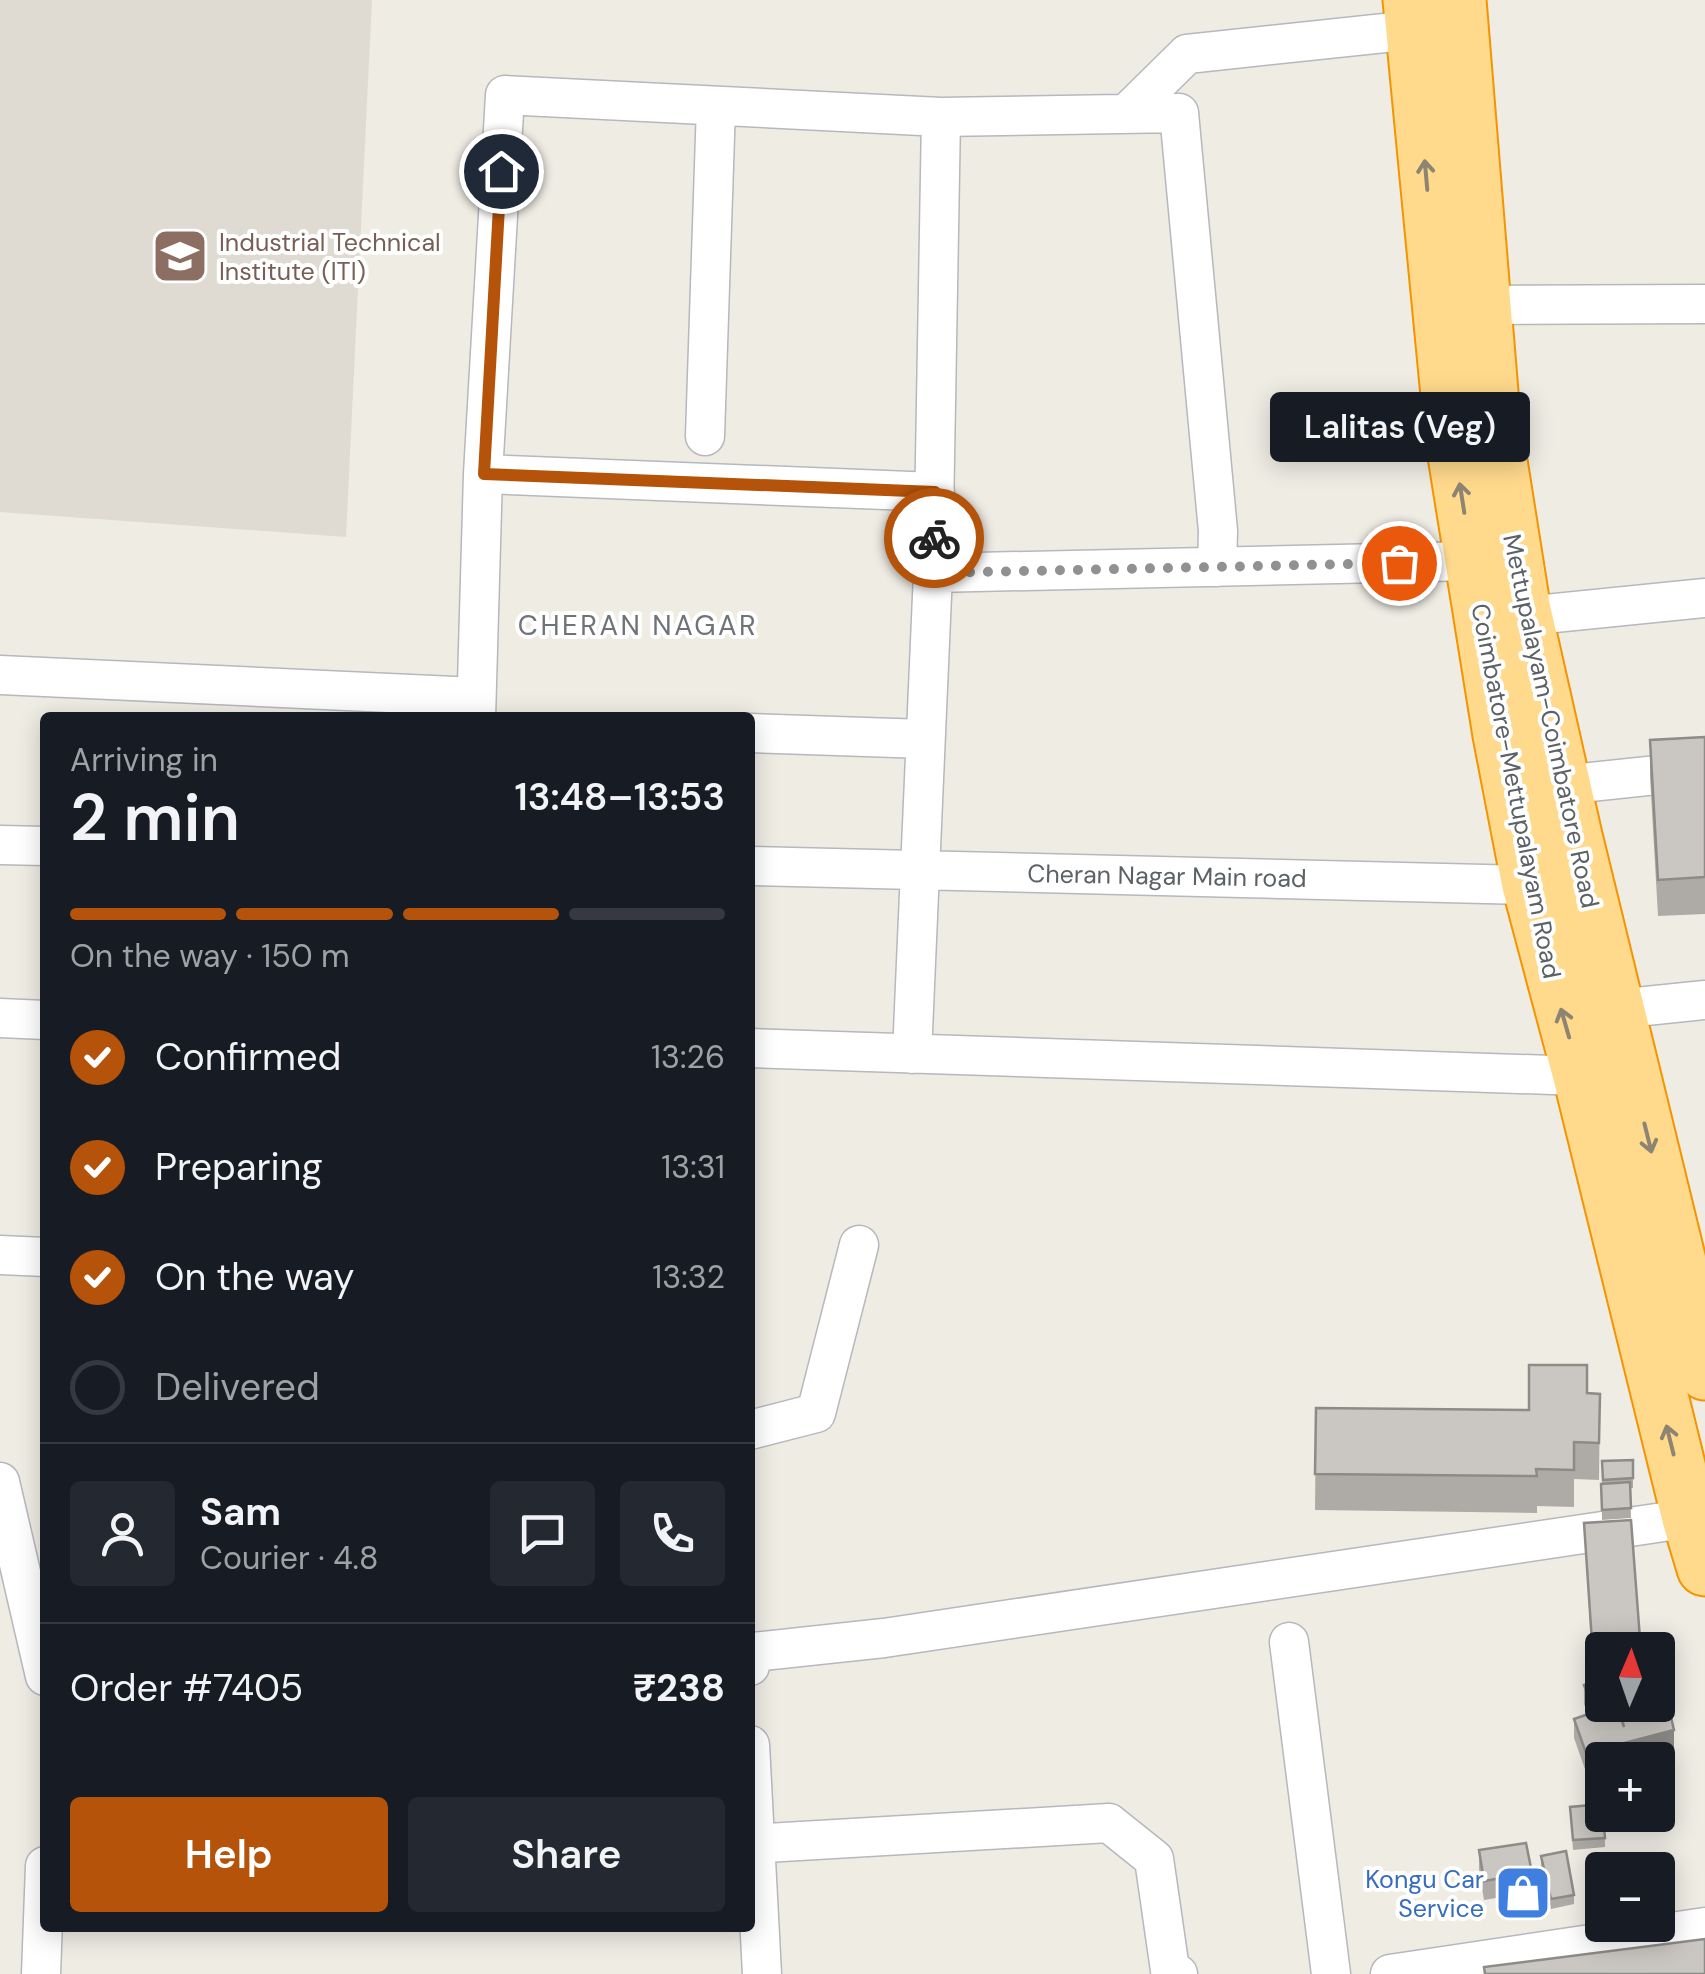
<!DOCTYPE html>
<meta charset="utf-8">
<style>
:root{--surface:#171b24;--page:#242831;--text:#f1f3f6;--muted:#9ea1a6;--line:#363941;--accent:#b45309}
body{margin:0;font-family:"DM Sans",sans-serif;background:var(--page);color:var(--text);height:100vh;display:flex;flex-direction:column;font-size:38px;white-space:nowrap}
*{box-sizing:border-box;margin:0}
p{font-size:32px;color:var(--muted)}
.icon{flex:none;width:55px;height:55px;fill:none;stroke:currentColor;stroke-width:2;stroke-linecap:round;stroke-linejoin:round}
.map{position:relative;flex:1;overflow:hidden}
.drawer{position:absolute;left:40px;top:712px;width:715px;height:1220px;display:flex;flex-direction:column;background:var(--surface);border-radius:10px;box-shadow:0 5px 25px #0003}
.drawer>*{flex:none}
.needle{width:65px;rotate:2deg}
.buttons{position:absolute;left:1585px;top:1632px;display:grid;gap:20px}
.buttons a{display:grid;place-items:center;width:90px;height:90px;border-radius:10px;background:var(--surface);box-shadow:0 5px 25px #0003;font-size:50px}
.pin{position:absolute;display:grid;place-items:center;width:85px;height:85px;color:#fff;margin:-42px;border:5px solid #fff;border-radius:50%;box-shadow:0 2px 10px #0007}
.courier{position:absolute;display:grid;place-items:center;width:100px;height:100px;margin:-50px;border:8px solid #b45309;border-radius:50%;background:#fff;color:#222;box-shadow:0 2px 12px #0007}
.bubble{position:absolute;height:70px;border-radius:10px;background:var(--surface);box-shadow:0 5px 25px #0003;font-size:32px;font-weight:600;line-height:70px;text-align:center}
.summary em{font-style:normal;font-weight:600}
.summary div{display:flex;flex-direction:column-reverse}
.summary{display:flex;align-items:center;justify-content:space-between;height:170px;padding:0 30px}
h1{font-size:65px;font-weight:600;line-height:75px}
.bar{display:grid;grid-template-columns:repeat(4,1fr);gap:15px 10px;align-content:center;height:120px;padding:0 30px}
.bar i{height:12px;border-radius:8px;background:var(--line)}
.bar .selected{background:var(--accent)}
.bar p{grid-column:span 4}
.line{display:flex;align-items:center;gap:25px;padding:0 30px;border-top:2px solid var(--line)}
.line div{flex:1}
.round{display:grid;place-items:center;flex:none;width:105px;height:105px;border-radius:10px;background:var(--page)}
ol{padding:0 30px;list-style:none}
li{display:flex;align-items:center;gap:30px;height:110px}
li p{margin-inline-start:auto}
li .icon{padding:10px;border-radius:50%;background:var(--accent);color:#fff;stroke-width:4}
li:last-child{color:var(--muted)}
li i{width:55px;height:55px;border:5px solid var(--line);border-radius:50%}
.cta{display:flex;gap:20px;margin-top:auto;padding:20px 30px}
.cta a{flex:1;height:115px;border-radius:10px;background:var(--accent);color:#fff;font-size:40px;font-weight:600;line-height:115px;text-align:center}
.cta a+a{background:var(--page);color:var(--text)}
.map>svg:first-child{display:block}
</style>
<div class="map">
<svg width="1705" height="1974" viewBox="0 0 1705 1974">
<rect width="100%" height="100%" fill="#efece4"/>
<path fill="#dfdbd2" d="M 0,0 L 372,0 L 346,537 L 0,512 Z"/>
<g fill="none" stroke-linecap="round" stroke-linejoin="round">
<g stroke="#b5b8bc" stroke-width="41">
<path id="minor" d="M 1127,113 L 1187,54 L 1413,30
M 941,117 L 1179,113 L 1218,531 L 1217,567
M 1482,305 L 1705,304
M 705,436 L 716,106
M 935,492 L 483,474 L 505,95 L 941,117 L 933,573 L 1472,561
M 1524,616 L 1705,598
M 0,675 L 476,697
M 476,718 L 483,474
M 750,733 L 925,739
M 1562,785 L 1705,770
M 0,845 L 45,846
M 750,866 L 1530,885 L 1551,881
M 1617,1009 L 1705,1000
M 0,1018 L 45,1020
M 750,1048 L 1581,1076
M 912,1054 L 933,573
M 0,1255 L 45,1257
M 750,1430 L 816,1413 L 859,1245
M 0,1482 L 45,1676
M 1289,1642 L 1331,1974
M 750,1666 L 753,1652 L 884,1638 L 1690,1518
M 750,1745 L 762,1974
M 750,1844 L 1109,1823 L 1154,1859 L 1170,1970 L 1178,1974
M 41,1974 L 45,1866
M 1390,1974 L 1705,1927"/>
</g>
<g stroke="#f49400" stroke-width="59">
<path id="highway" d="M 1411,0 L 1453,437 L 1501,735 L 1530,885 L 1581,1076 L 1690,1518 L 1705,1568
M 1458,0 L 1492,417 L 1522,606 L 1574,836 L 1705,1372"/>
</g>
<use href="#minor" stroke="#fff" stroke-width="38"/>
<use href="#highway" stroke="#ffd98c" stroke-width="55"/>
</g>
<path fill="#aeaba7" d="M 1705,737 L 1705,914 L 1658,916 L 1650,777 L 1650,740 Z
M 1587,1393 L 1600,1394 L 1599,1480 L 1574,1479 L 1574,1507 L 1537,1506 L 1537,1513 L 1315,1510 L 1316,1408 L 1529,1410 Z
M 1602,1461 L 1633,1478 L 1633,1488 L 1630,1488 L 1631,1518 L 1602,1520 L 1601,1484 L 1602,1484 Z
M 1584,1523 L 1640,1639 L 1640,1650 L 1602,1650 L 1602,1661 L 1592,1661 Z
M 1584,1685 L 1602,1705 L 1658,1705 L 1674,1749 L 1586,1772 L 1574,1738 L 1574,1719 L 1588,1715 L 1584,1704 Z
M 1570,1807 L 1605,1838 L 1605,1847 L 1573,1850 Z
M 1479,1850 L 1532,1873 L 1532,1892 L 1484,1900 L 1479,1869 Z
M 1541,1856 L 1574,1895 L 1574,1904 L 1551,1909 L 1541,1865 Z"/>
<path fill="#8d8b88" d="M 1674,1730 L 1674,1749 L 1631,1760 L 1602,1760 L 1602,1768 L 1586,1772 L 1586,1753 Z"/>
<path fill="#cac7c2" stroke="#8d8b88" stroke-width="2.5" d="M 1705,737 L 1705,877 L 1658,880 L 1650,740 Z
M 1529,1365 L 1587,1365 L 1587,1393 L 1600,1394 L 1599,1443 L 1574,1442 L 1574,1470 L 1536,1469 L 1537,1476 L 1315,1474 L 1316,1408 L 1529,1410 Z
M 1633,1460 L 1633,1478 L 1603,1480 L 1602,1461 Z
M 1630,1482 L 1631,1508 L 1602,1510 L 1601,1484 Z
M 1631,1520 L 1640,1639 L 1592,1642 L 1584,1523 Z
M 1658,1660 L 1674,1730 L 1586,1753 L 1574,1719 L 1594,1712 L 1584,1685 L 1602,1678 L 1602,1705 L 1616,1705 L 1624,1727 L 1619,1705 L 1658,1705 Z
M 1602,1804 L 1605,1838 L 1573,1840 L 1570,1807 Z
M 1526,1843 L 1532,1873 L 1484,1881 L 1479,1850 Z
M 1566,1851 L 1574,1895 L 1551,1899 L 1541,1856 Z
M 1705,1939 L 1705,1974 L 1485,1974 L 1484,1967 Z"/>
<defs><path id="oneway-shaft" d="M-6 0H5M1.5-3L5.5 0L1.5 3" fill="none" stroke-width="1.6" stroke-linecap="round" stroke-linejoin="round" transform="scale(2.5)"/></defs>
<g stroke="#8d8571">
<use href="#oneway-shaft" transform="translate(1426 175) rotate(-95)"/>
<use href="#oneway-shaft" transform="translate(1462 498) rotate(-99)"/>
<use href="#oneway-shaft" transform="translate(1565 1023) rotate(-106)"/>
<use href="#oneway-shaft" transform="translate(1648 1138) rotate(76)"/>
<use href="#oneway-shaft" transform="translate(1670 1440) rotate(-104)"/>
</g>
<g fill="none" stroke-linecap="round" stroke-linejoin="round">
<path stroke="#8f9291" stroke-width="10" stroke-dasharray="0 18" d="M 934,538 L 933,573 L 1399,563"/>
<path stroke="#b45309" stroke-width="12" d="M 501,171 L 484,474 L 935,492 L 934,538"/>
</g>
<defs>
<g id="university-square" transform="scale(2.875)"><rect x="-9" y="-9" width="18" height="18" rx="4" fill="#8d6e63" stroke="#fff"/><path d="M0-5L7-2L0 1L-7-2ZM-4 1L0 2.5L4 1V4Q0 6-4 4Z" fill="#fff"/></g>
<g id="shop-square" transform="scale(2.875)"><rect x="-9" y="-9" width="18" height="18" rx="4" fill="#3f7fe0" stroke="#fff"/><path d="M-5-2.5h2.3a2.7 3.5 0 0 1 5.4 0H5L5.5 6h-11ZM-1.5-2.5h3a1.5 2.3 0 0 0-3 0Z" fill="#fff"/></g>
</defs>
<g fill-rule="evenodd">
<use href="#university-square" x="180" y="256"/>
<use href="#shop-square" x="1523" y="1893"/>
</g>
<g text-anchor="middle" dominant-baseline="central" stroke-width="8" stroke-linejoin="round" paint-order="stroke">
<g font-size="25" fill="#785e54" stroke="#fff" text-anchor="start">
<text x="219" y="242">Industrial Technical<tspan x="219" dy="29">Institute (ITI)</tspan></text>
</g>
<g font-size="25" fill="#5c6165" stroke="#fff">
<text transform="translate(1551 721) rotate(78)">Mettupalayam-Coimbatore Road</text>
<text transform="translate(1516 791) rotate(79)">Coimbatore-Mettupalayam Road</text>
<text transform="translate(1167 876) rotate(1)">Cheran Nagar Main road</text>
</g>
<g font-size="25" fill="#366cbe" stroke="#fff" text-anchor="end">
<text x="1484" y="1879">Kongu Car<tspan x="1484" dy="29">Service</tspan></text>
</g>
<g font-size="28" letter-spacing="2.5" fill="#6d7377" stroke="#fff">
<text x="638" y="625">CHERAN NAGAR</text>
</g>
</g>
</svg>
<div class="buttons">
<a><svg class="needle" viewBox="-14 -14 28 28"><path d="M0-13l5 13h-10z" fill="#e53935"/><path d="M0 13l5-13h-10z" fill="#9ea1a6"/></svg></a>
<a>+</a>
<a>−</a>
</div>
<div class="pin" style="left:1399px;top:563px;background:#ea580c"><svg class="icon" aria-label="bag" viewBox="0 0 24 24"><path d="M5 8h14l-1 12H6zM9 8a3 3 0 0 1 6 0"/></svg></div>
<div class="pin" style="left:501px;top:171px;background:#1f2937"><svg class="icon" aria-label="home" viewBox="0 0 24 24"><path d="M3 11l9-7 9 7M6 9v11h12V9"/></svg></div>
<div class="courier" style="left:934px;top:538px"><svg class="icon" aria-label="bike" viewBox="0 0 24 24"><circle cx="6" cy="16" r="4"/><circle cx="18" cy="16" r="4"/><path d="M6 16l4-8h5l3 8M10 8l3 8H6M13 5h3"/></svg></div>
<div class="bubble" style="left:1270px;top:392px;width:260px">Lalitas (Veg)</div>
<section class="drawer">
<div class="summary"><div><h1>2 min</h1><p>Arriving in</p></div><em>13:48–13:53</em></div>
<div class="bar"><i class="selected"></i><i class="selected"></i><i class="selected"></i><i></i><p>On the way · 150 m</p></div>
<ol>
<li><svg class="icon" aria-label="check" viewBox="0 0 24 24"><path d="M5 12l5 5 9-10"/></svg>Confirmed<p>13:26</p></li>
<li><svg class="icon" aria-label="check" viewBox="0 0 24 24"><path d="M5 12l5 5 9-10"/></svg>Preparing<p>13:31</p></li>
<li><svg class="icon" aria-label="check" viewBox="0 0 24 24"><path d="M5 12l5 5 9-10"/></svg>On the way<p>13:32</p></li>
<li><i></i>Delivered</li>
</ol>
<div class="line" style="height:180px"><a class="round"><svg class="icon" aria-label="person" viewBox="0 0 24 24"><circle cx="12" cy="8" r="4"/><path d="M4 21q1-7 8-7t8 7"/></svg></a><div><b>Sam</b><p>Courier · 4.8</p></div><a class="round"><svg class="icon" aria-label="chat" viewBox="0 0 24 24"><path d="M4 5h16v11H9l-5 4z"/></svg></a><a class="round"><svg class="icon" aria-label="phone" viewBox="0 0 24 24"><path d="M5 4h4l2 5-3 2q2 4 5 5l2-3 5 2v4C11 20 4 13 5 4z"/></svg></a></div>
<div class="line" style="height:130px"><div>Order #7405</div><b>₹238</b></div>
<div class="cta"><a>Help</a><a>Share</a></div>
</section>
</div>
